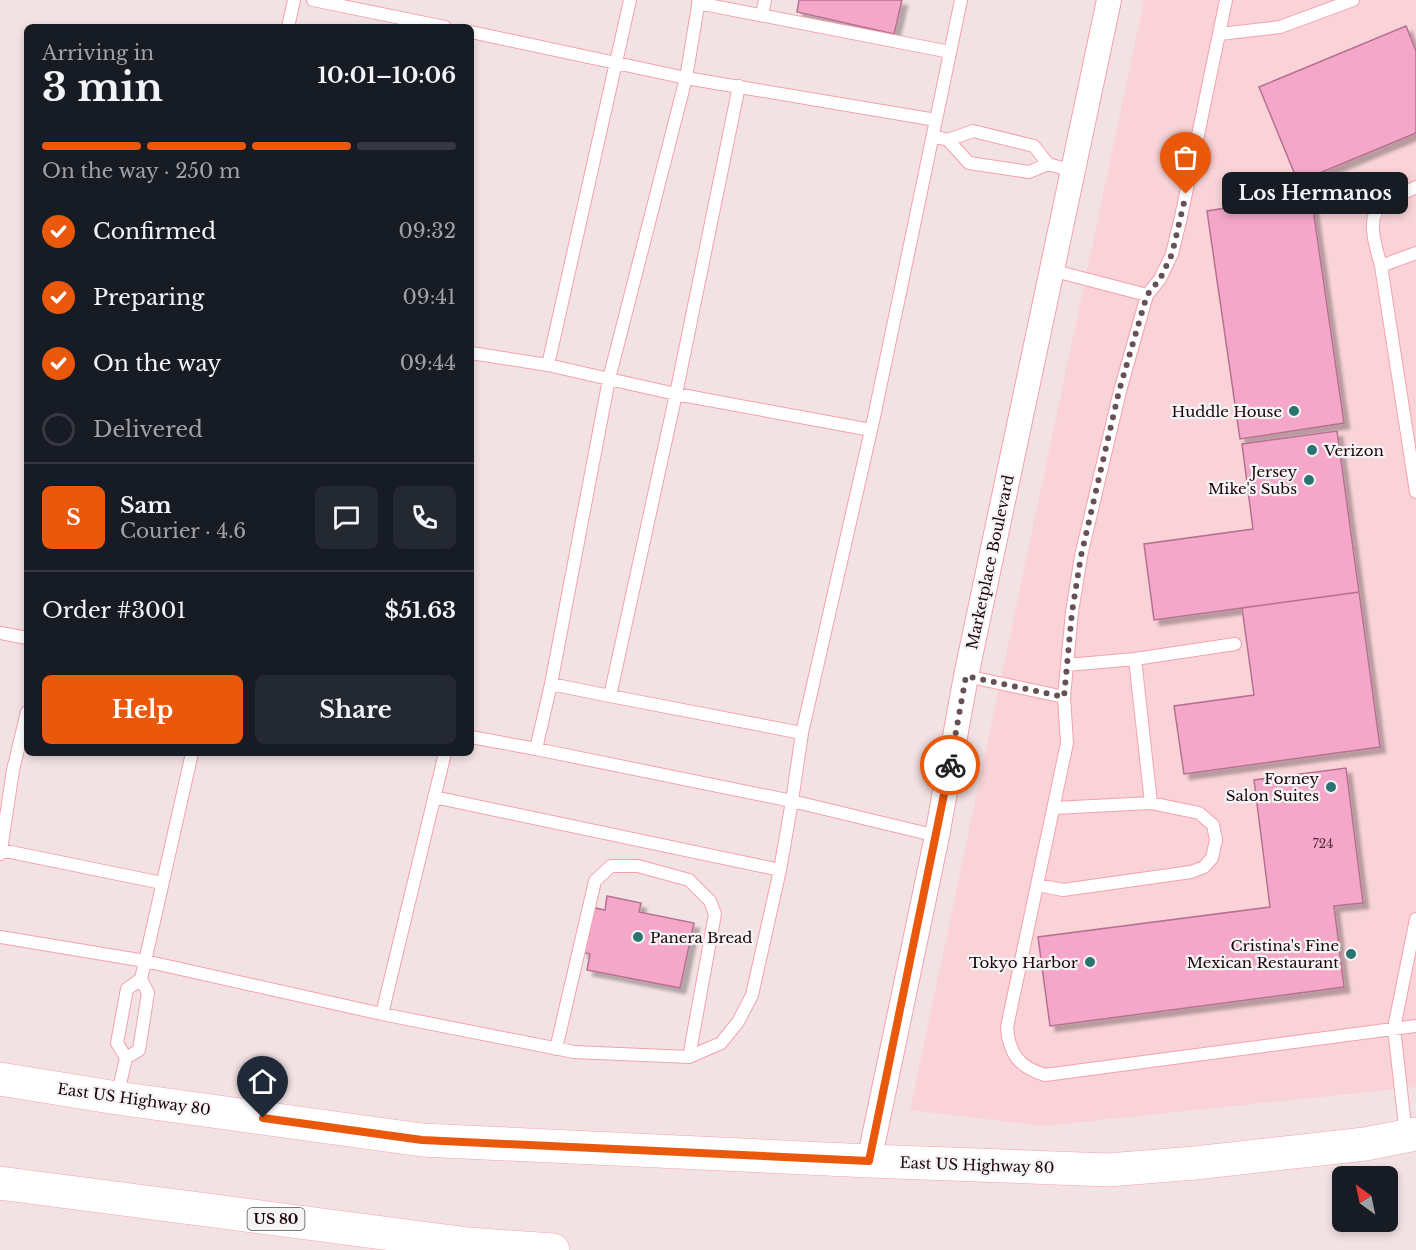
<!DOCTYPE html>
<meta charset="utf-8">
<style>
:root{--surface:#171b24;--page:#242831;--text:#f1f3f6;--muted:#9ea1a6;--line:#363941;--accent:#ea580c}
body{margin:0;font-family:"Libre Baskerville",serif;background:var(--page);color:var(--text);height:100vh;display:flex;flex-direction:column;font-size:22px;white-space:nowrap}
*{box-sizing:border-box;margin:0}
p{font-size:20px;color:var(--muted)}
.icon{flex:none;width:33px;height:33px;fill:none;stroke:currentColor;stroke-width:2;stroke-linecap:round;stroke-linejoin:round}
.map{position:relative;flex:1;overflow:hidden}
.side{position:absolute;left:24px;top:24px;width:450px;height:732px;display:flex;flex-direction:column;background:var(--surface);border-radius:9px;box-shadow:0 3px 9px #0003}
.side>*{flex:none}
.needle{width:39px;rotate:327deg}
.tools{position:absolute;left:1332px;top:1166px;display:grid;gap:12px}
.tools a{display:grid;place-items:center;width:66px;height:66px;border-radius:9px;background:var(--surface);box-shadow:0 3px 9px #0003;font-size:30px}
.pin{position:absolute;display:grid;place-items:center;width:51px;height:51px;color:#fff;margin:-62px -26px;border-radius:50% 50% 50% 0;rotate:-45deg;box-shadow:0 0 6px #0007}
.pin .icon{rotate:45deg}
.courier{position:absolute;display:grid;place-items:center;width:60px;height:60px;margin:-30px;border:4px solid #ea580c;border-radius:50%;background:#fff;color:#222;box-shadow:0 2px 8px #0007}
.bubble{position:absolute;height:42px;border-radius:9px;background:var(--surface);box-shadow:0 3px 9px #0003;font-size:20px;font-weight:800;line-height:42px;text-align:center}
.summary em{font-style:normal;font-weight:800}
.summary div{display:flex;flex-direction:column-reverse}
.summary{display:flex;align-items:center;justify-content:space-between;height:102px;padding:0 18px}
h1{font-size:39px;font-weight:800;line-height:45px}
.bar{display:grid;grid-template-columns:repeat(4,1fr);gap:9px 6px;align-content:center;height:72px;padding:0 18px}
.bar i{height:8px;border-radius:4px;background:var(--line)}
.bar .selected{background:var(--accent)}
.bar p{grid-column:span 4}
.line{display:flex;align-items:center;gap:15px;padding:0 18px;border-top:2px solid var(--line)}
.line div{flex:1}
.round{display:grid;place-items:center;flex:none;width:63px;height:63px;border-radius:9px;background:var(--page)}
ol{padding:0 18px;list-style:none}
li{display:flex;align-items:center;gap:18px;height:66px}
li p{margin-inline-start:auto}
li .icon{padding:6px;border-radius:50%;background:var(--accent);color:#fff;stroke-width:4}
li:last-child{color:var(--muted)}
li i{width:33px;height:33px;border:3px solid var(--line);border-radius:50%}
.cta{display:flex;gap:12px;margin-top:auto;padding:12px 18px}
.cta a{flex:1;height:69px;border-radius:9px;background:var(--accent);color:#fff;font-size:24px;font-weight:800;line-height:69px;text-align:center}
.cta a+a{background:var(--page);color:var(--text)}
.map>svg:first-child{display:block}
</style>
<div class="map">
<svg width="1416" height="1250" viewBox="0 0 1416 1250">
<defs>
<filter id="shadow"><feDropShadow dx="5.5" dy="5.5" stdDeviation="1.5" flood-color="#0004"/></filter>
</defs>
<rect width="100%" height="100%" fill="#f3e2e3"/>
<path fill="#f9d3d7" d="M 1144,0 L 1416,0 L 1416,1087 L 1043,1126 L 910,1110 Z"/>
<path fill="#f5a7ca" stroke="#b67191" stroke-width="1.5" filter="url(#shadow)" d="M 799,0 L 902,0 L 894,34 L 797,12 Z
M 1406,26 L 1416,51 L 1416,133 L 1298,182 L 1259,87 Z
M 1311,195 L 1344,423 L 1240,439 L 1207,211 Z
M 1337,431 L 1359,592 L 1154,620 L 1144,544 L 1253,529 L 1242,444 Z
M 1359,592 L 1380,747 L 1184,774 L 1174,706 L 1254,695 L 1242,608 Z
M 1346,768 L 1363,903 L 1334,906 L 1344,987 L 1050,1026 L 1038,937 L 1270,907 L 1254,780 Z
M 607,896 L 641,903 L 639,912 L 694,923 L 680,988 L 587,970 L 590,954 L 582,952 L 591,907 L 605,910 Z"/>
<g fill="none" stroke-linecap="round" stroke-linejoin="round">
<g stroke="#f3a2ac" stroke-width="14">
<path id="lane" d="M 313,0 L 445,27
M 699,0 L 686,78 L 936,120
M 1226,0 L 1181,217 L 1172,254 L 1160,279 L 1147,295 L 1120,391 L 1081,556 L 1072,612 L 1064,697 L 1067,743 L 1007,1027 C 1009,1054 1019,1067 1045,1075 L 1416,1026
M 698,3 L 950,52
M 762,15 L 765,0
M 288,27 L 294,0
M 471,32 L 686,78 L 609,379 L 548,365
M 1220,34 L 1280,27 L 1353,0
M 933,136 L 948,140 L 969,163 L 1029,172 L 1048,164 L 1073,171
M 948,140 L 973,131 L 1034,146 L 1048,164
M 1416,253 L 1381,266 L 1416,492
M 1381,266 C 1376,246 1363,215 1386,201 C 1395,195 1406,192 1416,187
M 1051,270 L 1147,295
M 471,353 L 548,365 L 630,0
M 0,633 L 27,638
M 1135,659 L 1235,644
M 1067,665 L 1135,659 L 1151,803
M 966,676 L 1064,697
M 551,684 L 610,696 L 676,394 L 871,430
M 610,696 L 802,733 L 874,417 L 961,0
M 471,737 L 536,749 L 551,684 L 609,379 L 676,394 L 739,86
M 536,749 L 792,801 L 802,733
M 434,797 L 780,870 L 792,801 L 937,836
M 1,850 L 13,770 L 27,712
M 0,854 L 1,850 L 162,883
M 1038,885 L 1063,890 L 1191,872 L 1204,867 L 1212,858 L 1216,840 L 1213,825 L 1199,813 L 1151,803 L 1054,808
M 0,937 L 145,961 L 382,1014 L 445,753
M 382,1014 L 574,1052 L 689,1057 L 721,1043 L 738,1022 L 752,995 L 780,870
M 556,1049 L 595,881 L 611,866 L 638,866 L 689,880 L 710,901 L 715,914 L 689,1057
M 126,1058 L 117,1043 L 127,989 L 141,979 L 192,753
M 117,1097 L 126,1058 L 139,1050 L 148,993 L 141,979
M 1406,1135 L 1394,1028 L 1416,919"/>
</g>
<g stroke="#f3a2ac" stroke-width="26">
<path id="street" d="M 869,1161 L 937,836 L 966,676 L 1109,0"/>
</g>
<g stroke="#f3a2ac" stroke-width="34">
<path id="secondary" d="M 0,1079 L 117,1098 L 422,1140 L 869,1161 L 1108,1170 L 1195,1163 L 1365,1144 L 1416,1134"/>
</g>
<g stroke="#f3a2ac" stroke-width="34">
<path id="highway" d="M 0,1183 L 468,1244 L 553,1250"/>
</g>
<use href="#lane" stroke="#fff" stroke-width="12"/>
<use href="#street" stroke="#fff" stroke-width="24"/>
<use href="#secondary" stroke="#fff" stroke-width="33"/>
<use href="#highway" stroke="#fff" stroke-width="33"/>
</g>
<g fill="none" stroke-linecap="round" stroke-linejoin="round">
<path stroke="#685154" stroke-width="6" stroke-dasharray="0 10.8" d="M 950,765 L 966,676 L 1064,697 L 1072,612 L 1081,556 L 1119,391 L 1147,295 L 1160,279 L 1172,254 L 1186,194"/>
<path stroke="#ea580c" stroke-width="8" d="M 263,1118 L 422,1140 L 869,1161 L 950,765"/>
</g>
<g fill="#297370" stroke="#f4f4f4" stroke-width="2">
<circle cx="1294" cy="411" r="6"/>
<circle cx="1312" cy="450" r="6"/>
<circle cx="1309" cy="480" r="6"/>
<circle cx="1331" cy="787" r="6"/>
<circle cx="638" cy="937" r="6"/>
<circle cx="1351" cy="954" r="6"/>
<circle cx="1090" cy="962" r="6"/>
</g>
<g text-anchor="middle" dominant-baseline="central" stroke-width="4.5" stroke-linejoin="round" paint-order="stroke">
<g font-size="12" fill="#532c38">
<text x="1323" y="843">724</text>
</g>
<rect fill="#f4f4f4" stroke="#5e4b4e" stroke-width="1.5" x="247.5" y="1208" width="57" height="22" rx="4.5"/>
<g font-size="14" font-weight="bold" fill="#1d0307">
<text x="276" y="1219">US 80</text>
</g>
<g font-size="15" fill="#1d0307" stroke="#f4f4f4" text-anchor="end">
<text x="1282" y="411">Huddle House</text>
<text x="1324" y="450" text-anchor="start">Verizon</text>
<text x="1297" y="471">Jersey<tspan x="1297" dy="17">Mike's Subs</tspan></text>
<text x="1319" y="778">Forney<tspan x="1319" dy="17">Salon Suites</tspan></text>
<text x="650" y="937" text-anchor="start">Panera Bread</text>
<text x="1339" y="945">Cristina's Fine<tspan x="1339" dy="17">Mexican Restaurant</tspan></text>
<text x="1078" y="962">Tokyo Harbor</text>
</g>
<g font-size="15" fill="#1d0307" stroke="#f4f4f4">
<text transform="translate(990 562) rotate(-78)">Marketplace Boulevard</text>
<text transform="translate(134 1099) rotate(8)">East US Highway 80</text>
<text transform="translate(977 1165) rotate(2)">East US Highway 80</text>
</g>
</g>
</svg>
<div class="tools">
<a><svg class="needle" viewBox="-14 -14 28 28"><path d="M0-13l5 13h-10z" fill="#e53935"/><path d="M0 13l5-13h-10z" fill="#9ea1a6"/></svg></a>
</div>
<div class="pin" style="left:1186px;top:194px;background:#ea580c"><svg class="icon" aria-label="bag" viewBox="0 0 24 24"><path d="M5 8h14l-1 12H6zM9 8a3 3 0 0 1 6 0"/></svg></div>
<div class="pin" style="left:263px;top:1118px;background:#1f2937"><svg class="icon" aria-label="home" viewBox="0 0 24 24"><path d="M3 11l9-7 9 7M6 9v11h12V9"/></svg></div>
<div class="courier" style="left:950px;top:765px"><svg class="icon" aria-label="bike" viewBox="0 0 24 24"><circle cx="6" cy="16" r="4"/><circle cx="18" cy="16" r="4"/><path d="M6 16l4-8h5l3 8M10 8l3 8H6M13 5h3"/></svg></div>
<div class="bubble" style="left:1222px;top:172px;width:186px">Los Hermanos</div>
<section class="side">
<div class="summary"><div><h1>3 min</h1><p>Arriving in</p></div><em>10:01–10:06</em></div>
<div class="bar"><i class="selected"></i><i class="selected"></i><i class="selected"></i><i></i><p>On the way · 250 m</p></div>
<ol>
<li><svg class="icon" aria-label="check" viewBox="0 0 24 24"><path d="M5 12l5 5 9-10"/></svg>Confirmed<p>09:32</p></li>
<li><svg class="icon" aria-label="check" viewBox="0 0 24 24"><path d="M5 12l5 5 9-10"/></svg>Preparing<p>09:41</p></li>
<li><svg class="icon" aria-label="check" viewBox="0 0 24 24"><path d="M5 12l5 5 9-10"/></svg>On the way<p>09:44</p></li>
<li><i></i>Delivered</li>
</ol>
<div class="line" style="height:108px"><b class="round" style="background:var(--accent);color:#fff">S</b><div><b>Sam</b><p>Courier · 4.6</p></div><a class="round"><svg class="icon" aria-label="chat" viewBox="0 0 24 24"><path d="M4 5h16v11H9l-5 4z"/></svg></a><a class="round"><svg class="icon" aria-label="phone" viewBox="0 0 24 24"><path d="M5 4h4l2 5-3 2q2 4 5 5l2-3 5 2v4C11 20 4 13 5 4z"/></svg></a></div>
<div class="line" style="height:78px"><div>Order #3001</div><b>$51.63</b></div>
<div class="cta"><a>Help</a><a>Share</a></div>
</section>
</div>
